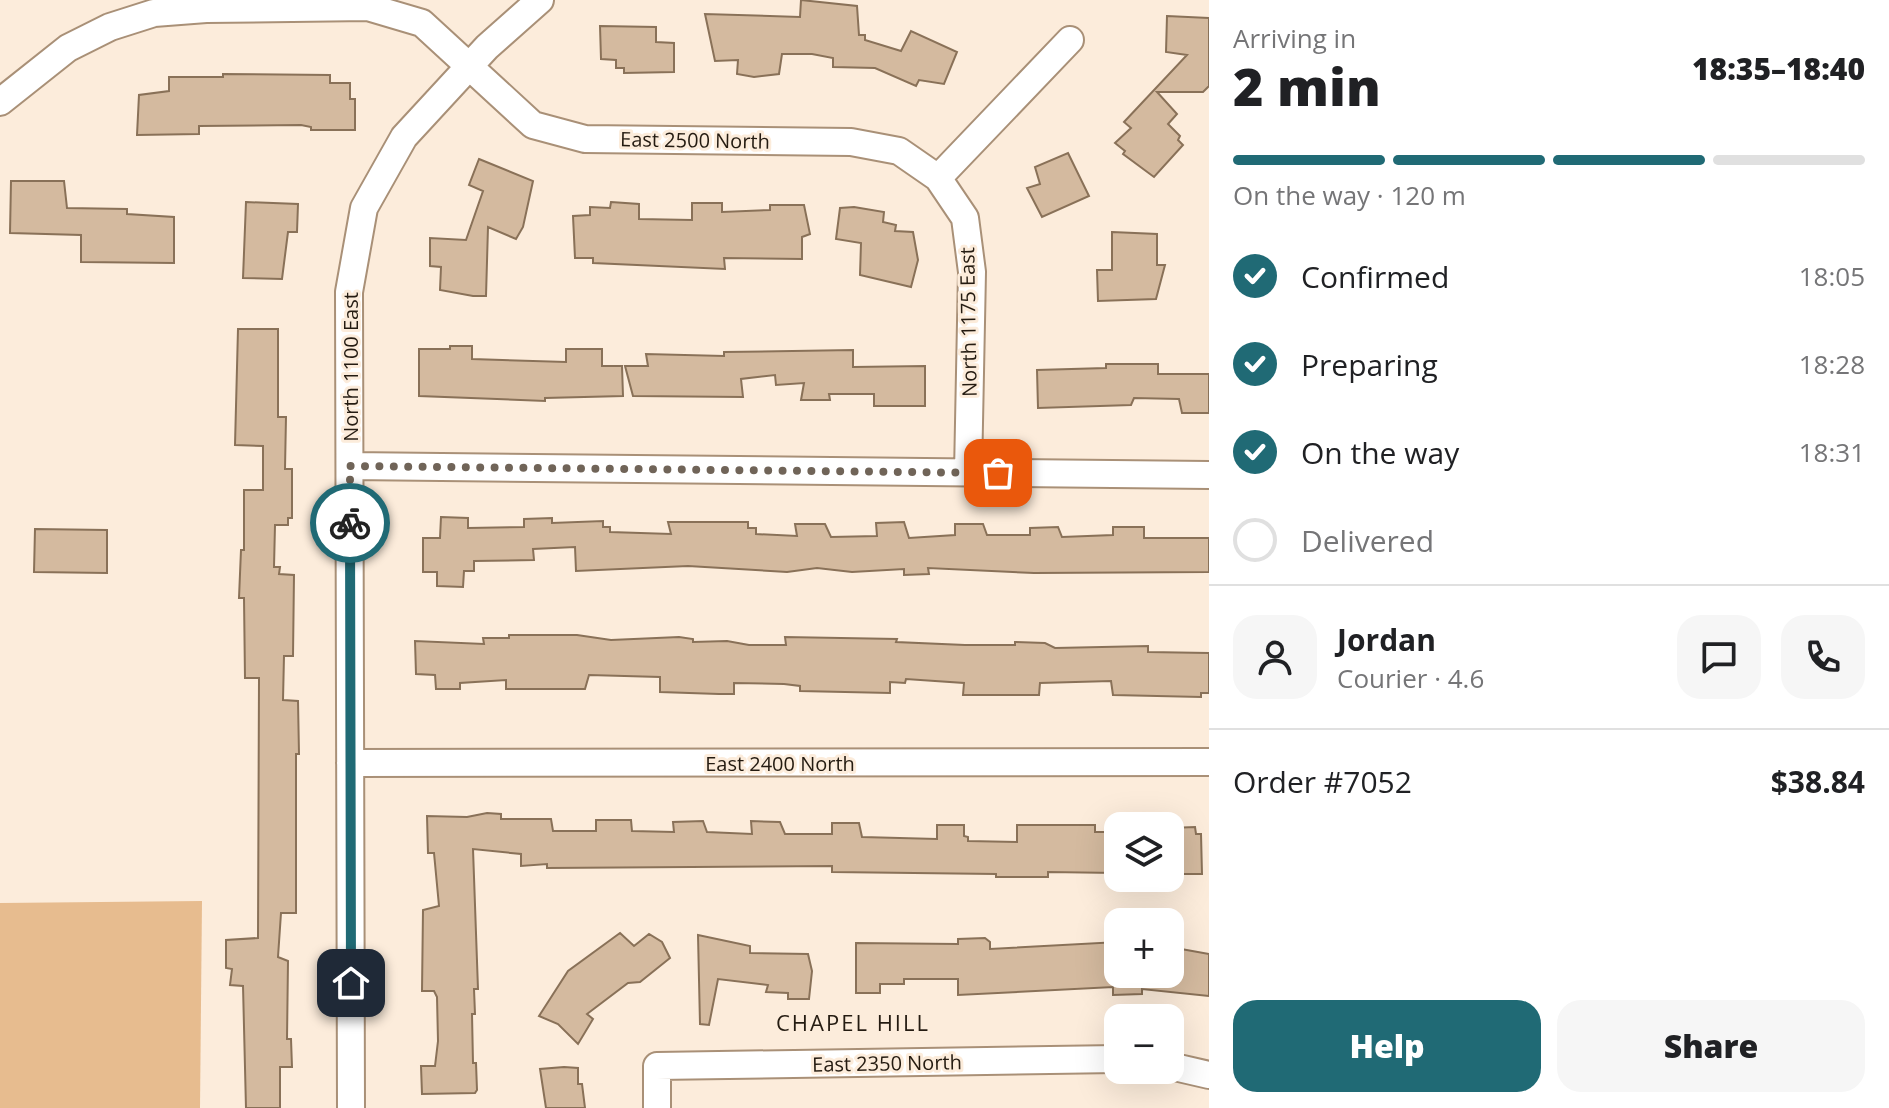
<!DOCTYPE html>
<meta charset="utf-8">
<style>
:root{--surface:#fff;--page:#f6f6f6;--text:#202124;--muted:#757577;--line:#e0e0e0;--accent:#206a75}
body{margin:0;font-family:"Open Sans",sans-serif;background:var(--page);color:var(--text);height:100vh;display:flex;flex-direction:column;font-size:30px;white-space:nowrap}
*{box-sizing:border-box;margin:0}
p{font-size:26px;color:var(--muted)}
.icon{flex:none;width:44px;height:44px;fill:none;stroke:currentColor;stroke-width:2;stroke-linecap:round;stroke-linejoin:round}
.map{position:relative;flex:1;overflow:hidden}
.drawer{display:flex;flex-direction:column;background:var(--surface);width:680px}
.drawer>*{flex:none}
.tools{position:absolute;left:1104px;top:812px;display:grid;gap:16px}
.tools a{display:grid;place-items:center;width:80px;height:80px;border-radius:16px;background:var(--surface);box-shadow:0 8px 32px #0002;font-size:40px}
.pin{position:absolute;display:grid;place-items:center;width:68px;height:68px;color:#fff;margin:-34px;border-radius:16px;box-shadow:0 4px 12px #0006}
.courier{position:absolute;display:grid;place-items:center;width:80px;height:80px;margin:-40px;border:6px solid #206a75;border-radius:50%;background:#fff;color:#222;box-shadow:0 2px 10px #0007}
.summary em{font-style:normal;font-weight:800}
.summary div{display:flex;flex-direction:column-reverse}
.summary{display:flex;align-items:center;justify-content:space-between;height:136px;padding:0 24px}
h1{font-size:52px;font-weight:800;line-height:60px}
.bar{display:grid;grid-template-columns:repeat(4,1fr);gap:12px 8px;align-content:center;height:96px;padding:0 24px}
.bar i{height:10px;border-radius:6px;background:var(--line)}
.bar .current{background:var(--accent)}
.bar p{grid-column:span 4}
.line{display:flex;align-items:center;gap:20px;padding:0 24px;border-top:2px solid var(--line)}
.line div{flex:1}
.round{display:grid;place-items:center;flex:none;width:84px;height:84px;border-radius:24px;background:var(--page)}
ol{padding:0 24px;list-style:none}
li{display:flex;align-items:center;gap:24px;height:88px}
li p{margin-inline-start:auto}
li .icon{padding:8px;border-radius:50%;background:var(--accent);color:#fff;stroke-width:4}
li:last-child{color:var(--muted)}
li i{width:44px;height:44px;border:4px solid var(--line);border-radius:50%}
.primary-button{display:flex;gap:16px;margin-top:auto;padding:16px 24px}
.primary-button a{flex:1;height:92px;border-radius:24px;background:var(--accent);color:#fff;font-size:32px;font-weight:800;line-height:92px;text-align:center}
.primary-button a+a{background:var(--page);color:var(--text)}
main{display:flex;flex:1;min-height:0}
.map>svg:first-child{display:block}
</style>
<main>
<div class="map">
<svg width="1209" height="1108" viewBox="0 0 1209 1108">
<rect width="100%" height="100%" fill="#fcecdb"/>
<path fill="#e7bc8f" d="M 202,901 L 200,1108 L 0,1108 L 0,903 Z"/>
<path fill="#d4ba9f" stroke="#897158" stroke-width="2" d="M 801,0 L 857,6 L 859,35 L 865,35 L 865,40 L 901,51 L 911,31 L 957,52 L 944,84 L 919,80 L 916,86 L 875,68 L 833,67 L 833,58 L 812,54 L 782,54 L 779,74 L 754,77 L 737,74 L 738,60 L 715,61 L 705,14 L 800,17 Z
M 1167,16 L 1209,18 L 1209,86 L 1203,92 L 1157,92 L 1177,114 L 1168,124 L 1180,136 L 1178,140 L 1183,145 L 1154,177 L 1123,154 L 1125,151 L 1115,143 L 1131,128 L 1124,122 L 1187,55 L 1166,52 Z
M 600,26 L 656,27 L 656,42 L 674,43 L 674,72 L 624,73 L 624,68 L 616,68 L 616,60 L 601,59 Z
M 223,74 L 330,75 L 330,83 L 350,83 L 350,99 L 355,99 L 355,130 L 311,130 L 311,127 L 301,125 L 199,126 L 199,134 L 137,135 L 139,95 L 169,91 L 169,77 L 223,77 Z
M 1068,153 L 1089,196 L 1042,217 L 1027,188 L 1040,184 L 1035,167 Z
M 479,159 L 533,181 L 523,227 L 516,239 L 488,227 L 486,296 L 473,296 L 440,290 L 441,267 L 430,266 L 430,238 L 466,240 L 483,191 L 469,185 Z
M 11,181 L 64,181 L 67,208 L 127,209 L 127,214 L 174,217 L 174,263 L 81,262 L 81,235 L 10,233 Z
M 246,202 L 298,204 L 297,232 L 288,232 L 282,279 L 243,278 Z
M 611,202 L 639,204 L 639,219 L 692,220 L 692,203 L 722,203 L 722,212 L 770,210 L 770,205 L 804,205 L 810,234 L 802,237 L 802,259 L 724,258 L 725,269 L 593,263 L 593,258 L 575,258 L 573,216 L 590,215 L 590,207 L 610,208 Z
M 854,207 L 884,212 L 883,222 L 896,225 L 895,231 L 913,232 L 918,260 L 911,287 L 860,275 L 861,243 L 836,239 L 840,208 Z
M 1112,232 L 1157,234 L 1157,265 L 1165,265 L 1156,299 L 1098,301 L 1097,270 L 1112,270 Z
M 238,329 L 278,329 L 278,417 L 286,417 L 285,469 L 292,469 L 292,518 L 288,518 L 288,525 L 275,525 L 274,567 L 280,567 L 279,574 L 294,575 L 293,656 L 284,656 L 283,700 L 298,701 L 299,754 L 296,754 L 296,913 L 281,913 L 278,957 L 288,961 L 287,1039 L 291,1039 L 292,1067 L 280,1067 L 280,1108 L 246,1108 L 243,986 L 230,985 L 232,969 L 226,968 L 226,940 L 258,938 L 259,678 L 245,678 L 244,598 L 239,598 L 241,550 L 244,550 L 244,490 L 263,490 L 263,446 L 235,445 Z
M 450,346 L 472,346 L 472,359 L 566,362 L 566,349 L 602,349 L 602,366 L 622,366 L 623,396 L 545,398 L 545,401 L 419,396 L 419,349 L 450,349 Z
M 853,350 L 853,367 L 925,366 L 925,406 L 874,406 L 874,394 L 829,394 L 830,400 L 801,400 L 804,383 L 776,385 L 775,375 L 741,379 L 743,397 L 633,396 L 625,366 L 648,366 L 646,354 L 724,356 L 724,352 Z
M 1106,364 L 1158,364 L 1158,374 L 1209,374 L 1209,413 L 1182,413 L 1179,399 L 1134,398 L 1131,405 L 1038,408 L 1037,370 L 1106,368 Z
M 441,517 L 468,518 L 468,528 L 524,527 L 524,519 L 552,518 L 552,523 L 603,521 L 603,527 L 610,527 L 610,532 L 671,534 L 668,522 L 748,522 L 748,528 L 756,528 L 756,534 L 797,536 L 795,524 L 825,524 L 831,537 L 877,536 L 876,523 L 904,522 L 909,538 L 955,535 L 955,524 L 983,524 L 987,535 L 1030,535 L 1030,528 L 1058,527 L 1062,537 L 1113,535 L 1113,527 L 1144,527 L 1144,538 L 1209,538 L 1209,572 L 1034,573 L 928,568 L 929,574 L 904,575 L 904,569 L 852,572 L 817,568 L 787,572 L 688,566 L 576,571 L 575,547 L 533,549 L 534,560 L 474,561 L 474,571 L 464,571 L 463,587 L 437,586 L 437,572 L 423,572 L 423,538 L 440,538 Z
M 35,529 L 107,530 L 107,573 L 34,572 Z
M 509,635 L 577,635 L 611,640 L 679,637 L 693,639 L 693,642 L 727,641 L 749,645 L 786,645 L 785,637 L 897,639 L 896,642 L 965,645 L 1015,645 L 1015,642 L 1045,643 L 1055,648 L 1148,646 L 1148,652 L 1209,653 L 1209,693 L 1201,693 L 1201,697 L 1113,695 L 1111,681 L 1040,683 L 1039,695 L 963,695 L 964,683 L 906,679 L 905,683 L 890,682 L 890,693 L 800,691 L 800,686 L 784,684 L 734,683 L 734,694 L 719,694 L 660,692 L 660,677 L 589,675 L 585,689 L 506,689 L 506,680 L 460,683 L 460,689 L 436,689 L 435,675 L 416,674 L 415,641 L 484,644 L 483,638 L 509,638 Z
M 487,813 L 501,814 L 501,819 L 551,819 L 553,831 L 596,831 L 596,820 L 631,820 L 632,831 L 674,832 L 673,822 L 703,821 L 707,832 L 752,834 L 751,821 L 780,822 L 785,834 L 832,834 L 832,823 L 859,823 L 862,837 L 937,839 L 937,825 L 964,825 L 964,836 L 968,837 L 968,841 L 1017,842 L 1017,825 L 1095,825 L 1095,832 L 1117,832 L 1117,873 L 1048,872 L 1048,877 L 996,877 L 996,874 L 832,872 L 832,866 L 547,868 L 547,864 L 521,866 L 521,854 L 473,849 L 478,989 L 474,989 L 475,1014 L 472,1014 L 473,1063 L 476,1063 L 477,1090 L 475,1093 L 422,1094 L 421,1066 L 435,1066 L 438,1041 L 437,997 L 434,991 L 422,991 L 423,910 L 439,906 L 434,853 L 428,853 L 427,816 L 467,817 Z
M 1195,827 L 1196,834 L 1201,834 L 1202,874 L 1170,874 L 1170,828 Z
M 620,933 L 634,946 L 649,934 L 662,942 L 670,958 L 640,982 L 628,983 L 587,1014 L 593,1019 L 578,1044 L 558,1024 L 539,1016 L 568,971 Z
M 698,935 L 750,946 L 750,953 L 808,954 L 812,971 L 809,999 L 788,999 L 788,993 L 766,992 L 768,985 L 718,979 L 709,1025 L 700,1024 Z
M 985,938 L 990,942 L 990,949 L 1118,942 L 1118,974 L 1170,974 L 1170,947 L 1209,954 L 1209,996 L 1142,989 L 1142,994 L 1113,995 L 1113,987 L 958,995 L 958,979 L 904,979 L 904,984 L 880,984 L 880,993 L 856,993 L 856,943 L 958,944 L 958,939 Z
M 564,1067 L 578,1068 L 578,1084 L 582,1084 L 585,1108 L 546,1108 L 540,1069 Z"/>
<g fill="none" stroke-linecap="round" stroke-linejoin="round">
<g stroke="#a99077" stroke-width="30">
<path id="minor" d="M 0,102 L 68,48 L 110,27 L 154,13 L 206,9 L 368,7 L 422,23 L 533,125 L 585,139 L 851,142 L 899,151 L 938,178 L 965,218 L 972,272 L 968,473
M 938,178 L 1070,40
M 350,466 L 1209,475
M 350,763 L 1209,762
M 1170,1066 L 1209,1075
M 351,1108 L 349,292 L 364,208 L 404,137 L 487,47 L 540,0
M 657,1108 L 657,1066 L 1118,1059"/>
</g>
<use href="#minor" stroke="#fff" stroke-width="26"/>
</g>
<g fill="none" stroke-linecap="round" stroke-linejoin="round">
<path stroke="#706458" stroke-width="8" stroke-dasharray="0 14.4" d="M 350,523 L 350,466 L 998,473"/>
<path stroke="#206a75" stroke-width="10" d="M 350,523 L 351,983"/>
</g>
<g text-anchor="middle" dominant-baseline="central" stroke-width="6" stroke-linejoin="round" paint-order="stroke">
<g font-size="20" fill="#241b11" stroke="#fcecdb">
<text transform="translate(695 140) rotate(1)">East 2500 North</text>
<text transform="translate(968 322) rotate(-91)">North 1175 East</text>
<text transform="translate(350 367) rotate(-90)">North 1100 East</text>
<text x="780" y="763">East 2400 North</text>
<text transform="translate(887 1063) rotate(-1)">East 2350 North</text>
</g>
<g font-size="22" letter-spacing="2" fill="#241b11" stroke="#fcecdb">
<text x="853" y="1022">CHAPEL HILL</text>
</g>
</g>
</svg>
<div class="tools">
<a><svg class="icon" aria-label="layers" viewBox="0 0 24 24"><path d="M12 4l9 5-9 5-9-5zM3 14l9 5 9-5"/></svg></a>
<a>+</a>
<a>−</a>
</div>
<div class="pin" style="left:998px;top:473px;background:#ea580c"><svg class="icon" aria-label="bag" viewBox="0 0 24 24"><path d="M5 8h14l-1 12H6zM9 8a3 3 0 0 1 6 0"/></svg></div>
<div class="pin" style="left:351px;top:983px;background:#1f2937"><svg class="icon" aria-label="home" viewBox="0 0 24 24"><path d="M3 11l9-7 9 7M6 9v11h12V9"/></svg></div>
<div class="courier" style="left:350px;top:523px"><svg class="icon" aria-label="bike" viewBox="0 0 24 24"><circle cx="6" cy="16" r="4"/><circle cx="18" cy="16" r="4"/><path d="M6 16l4-8h5l3 8M10 8l3 8H6M13 5h3"/></svg></div>
</div>
<section class="drawer">
<div class="summary"><div><h1>2 min</h1><p>Arriving in</p></div><em>18:35–18:40</em></div>
<div class="bar"><i class="current"></i><i class="current"></i><i class="current"></i><i></i><p>On the way · 120 m</p></div>
<ol>
<li><svg class="icon" aria-label="check" viewBox="0 0 24 24"><path d="M5 12l5 5 9-10"/></svg>Confirmed<p>18:05</p></li>
<li><svg class="icon" aria-label="check" viewBox="0 0 24 24"><path d="M5 12l5 5 9-10"/></svg>Preparing<p>18:28</p></li>
<li><svg class="icon" aria-label="check" viewBox="0 0 24 24"><path d="M5 12l5 5 9-10"/></svg>On the way<p>18:31</p></li>
<li><i></i>Delivered</li>
</ol>
<div class="line" style="height:144px"><a class="round"><svg class="icon" aria-label="person" viewBox="0 0 24 24"><circle cx="12" cy="8" r="4"/><path d="M4 21q1-7 8-7t8 7"/></svg></a><div><b>Jordan</b><p>Courier · 4.6</p></div><a class="round"><svg class="icon" aria-label="chat" viewBox="0 0 24 24"><path d="M4 5h16v11H9l-5 4z"/></svg></a><a class="round"><svg class="icon" aria-label="phone" viewBox="0 0 24 24"><path d="M5 4h4l2 5-3 2q2 4 5 5l2-3 5 2v4C11 20 4 13 5 4z"/></svg></a></div>
<div class="line" style="height:104px"><div>Order #7052</div><b>$38.84</b></div>
<div class="primary-button"><a>Help</a><a>Share</a></div>
</section>
</main>
